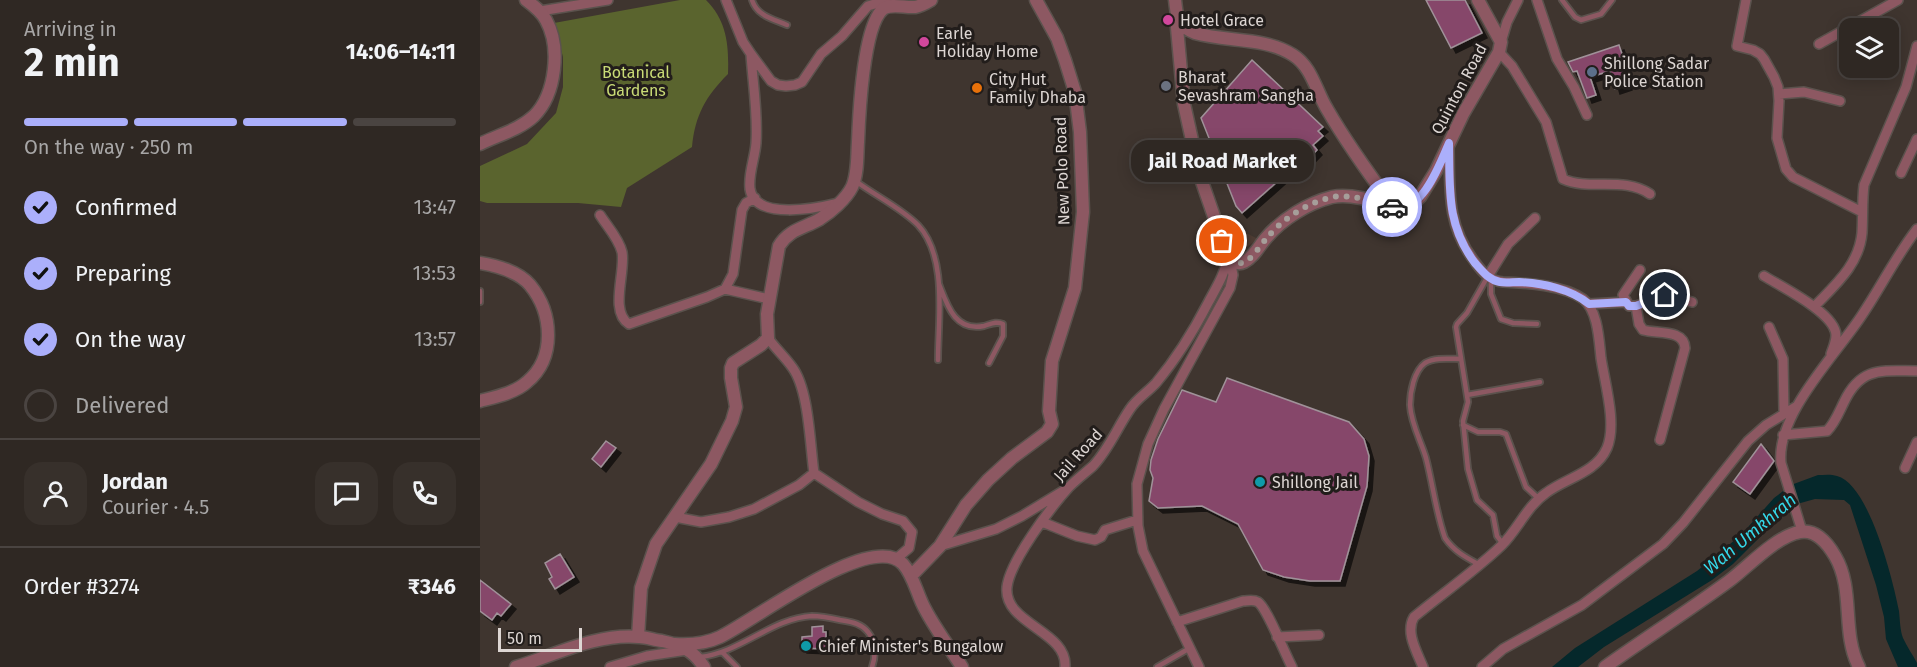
<!DOCTYPE html>
<meta charset="utf-8">
<style>
:root{--surface:#2f2823;--page:#37302b;--text:#f1f3f6;--muted:#a7a6a6;--line:#4a4441;--accent:#abaffb}
body{margin:0;font-family:"Fira Sans",sans-serif;background:var(--page);color:var(--text);height:100vh;display:flex;flex-direction:column;font-size:22px;white-space:nowrap}
*{box-sizing:border-box;margin:0}
p{font-size:20px;color:var(--muted)}
.icon{flex:none;width:33px;height:33px;fill:none;stroke:currentColor;stroke-width:2;stroke-linecap:round;stroke-linejoin:round}
.map{position:relative;flex:1;overflow:hidden}
.sheet{display:flex;flex-direction:column;background:var(--surface);width:480px}
.sheet>*{flex:none}
.controls{position:absolute;left:1359px;top:18px;display:grid;gap:12px}
.controls a{display:grid;place-items:center;width:60px;height:60px;border-radius:12px;background:var(--surface);box-shadow:0 3px 15px #0003,0 0 0 2px var(--line);font-size:30px}
.scale{position:absolute;left:18px;bottom:15px;width:84px;box-sizing:border-box;padding-left:6px;border:3px solid #ddd6d3;border-top:0;font-size:16px;line-height:21px;white-space:nowrap;color:#ddd6d3;-webkit-text-stroke:4px #221d1b;paint-order:stroke}
.pin{position:absolute;display:grid;place-items:center;width:51px;height:51px;color:#fff;margin:-26px;border:3px solid #fff;border-radius:50%;box-shadow:0 2px 6px #0007}
.courier{position:absolute;display:grid;place-items:center;width:60px;height:60px;margin:-30px;border:4px solid #abaffb;border-radius:50%;background:#fff;color:#222;box-shadow:0 2px 8px #0007}
.bubble{position:absolute;height:42px;border-radius:18px;background:var(--surface);box-shadow:0 3px 15px #0003,0 0 0 2px var(--line);font-size:20px;font-weight:700;line-height:42px;text-align:center}
.summary em{font-style:normal;font-weight:700}
.summary div{display:flex;flex-direction:column-reverse}
.summary{display:flex;align-items:center;justify-content:space-between;height:102px;padding:0 24px}
h1{font-size:39px;font-weight:700;line-height:45px}
.bar{display:grid;grid-template-columns:repeat(4,1fr);gap:9px 6px;align-content:center;height:72px;padding:0 24px}
.bar i{height:8px;border-radius:4px;background:var(--line)}
.bar .on{background:var(--accent)}
.bar p{grid-column:span 4}
.line{display:flex;align-items:center;gap:15px;padding:0 24px;border-top:2px solid var(--line)}
.line div{flex:1}
.round{display:grid;place-items:center;flex:none;width:63px;height:63px;border-radius:18px;background:var(--page)}
ol{padding:0 24px;list-style:none}
li{display:flex;align-items:center;gap:18px;height:66px}
li p{margin-inline-start:auto}
li .icon{padding:6px;border-radius:50%;background:var(--accent);color:#111;stroke-width:4}
li:last-child{color:var(--muted)}
li i{width:33px;height:33px;border:3px solid var(--line);border-radius:50%}
main{display:flex;flex:1;min-height:0}
.map>svg:first-child{display:block}
</style>
<main>
<section class="sheet">
<div class="summary"><div><h1>2 min</h1><p>Arriving in</p></div><em>14:06–14:11</em></div>
<div class="bar"><i class="on"></i><i class="on"></i><i class="on"></i><i></i><p>On the way · 250 m</p></div>
<ol>
<li><svg class="icon" aria-label="check" viewBox="0 0 24 24"><path d="M5 12l5 5 9-10"/></svg>Confirmed<p>13:47</p></li>
<li><svg class="icon" aria-label="check" viewBox="0 0 24 24"><path d="M5 12l5 5 9-10"/></svg>Preparing<p>13:53</p></li>
<li><svg class="icon" aria-label="check" viewBox="0 0 24 24"><path d="M5 12l5 5 9-10"/></svg>On the way<p>13:57</p></li>
<li><i></i>Delivered</li>
</ol>
<div class="line" style="height:108px"><a class="round"><svg class="icon" aria-label="person" viewBox="0 0 24 24"><circle cx="12" cy="8" r="4"/><path d="M4 21q1-7 8-7t8 7"/></svg></a><div><b>Jordan</b><p>Courier · 4.5</p></div><a class="round"><svg class="icon" aria-label="chat" viewBox="0 0 24 24"><path d="M4 5h16v11H9l-5 4z"/></svg></a><a class="round"><svg class="icon" aria-label="phone" viewBox="0 0 24 24"><path d="M5 4h4l2 5-3 2q2 4 5 5l2-3 5 2v4C11 20 4 13 5 4z"/></svg></a></div>
<div class="line" style="height:78px"><div>Order #3274</div><b>₹346</b></div>
</section>
<div class="map">
<svg width="1437" height="667" viewBox="0 0 1437 667">
<defs>
<filter id="shadow"><feDropShadow dx="5" dy="5" stdDeviation="0" flood-color="#0009"/></filter>
</defs>
<rect width="100%" height="100%" fill="#3f352f"/>
<path fill="#4d3c33" d="M 749,224 L 778,239 L 758,253 L 747,228 Z"/>
<path fill="#5a642e" d="M 200,0 L 226,0 C 247,21 249,45 248,74 C 226,96 215,115 212,147 L 147,188 L 141,207 L 98,203 L 7,203 L 0,201 L 0,166 L 47,144 L 76,113 L 83,87 L 83,57 L 74,23 Z"/>
<path fill="#05282b" d="M 1338,475 C 1344,475 1351,474 1357,476 C 1389,484 1413,580 1419,611 C 1420,620 1420,630 1423,638 C 1427,647 1433,655 1437,663 L 1437,667 L 1418,667 L 1406,639 L 1404,617 L 1396,585 L 1370,505 L 1364,500 L 1335,499 L 1317,504 L 1296,521 L 1253,564 L 1232,580 L 1124,647 L 1098,667 L 1072,667 L 1095,648 L 1217,571 L 1261,535 L 1294,498 L 1311,485 Z"/>
<path fill="#86476b" stroke="#a09299" stroke-width="1.5" filter="url(#shadow)" d="M 946,0 L 985,0 L 1002,33 L 971,48 Z
M 1139,45 L 1143,57 L 1138,58 L 1147,85 L 1135,89 L 1130,71 L 1110,77 L 1116,95 L 1107,98 L 1097,71 L 1093,72 L 1088,62 Z
M 772,60 L 843,127 L 838,131 L 843,136 L 833,145 L 837,150 L 810,178 L 807,173 L 762,213 L 756,206 L 721,118 Z
M 747,378 L 869,422 L 884,439 L 889,456 L 887,486 L 860,581 L 830,581 L 804,577 L 783,570 L 758,524 L 722,506 L 678,508 L 669,501 L 673,478 L 670,470 L 671,460 L 678,439 L 702,390 L 736,402 Z
M 126,441 L 136,448 L 121,467 L 112,459 Z
M 1281,444 L 1294,461 L 1270,494 L 1253,482 Z
M 80,554 L 94,577 L 75,589 L 69,579 L 72,577 L 65,563 Z
M 0,580 L 31,604 L 21,616 L 17,613 L 12,620 L 0,611 Z
M 343,626 L 343,632 L 346,632 L 346,649 L 322,648 L 322,637 L 332,636 L 332,627 Z"/>
<g fill="none" stroke-linecap="round" stroke-linejoin="round">
<g stroke="#5b524d" stroke-width="8">
<path id="service" d="M 272,0 C 277,16 293,19 307,25
M 1082,0 L 1095,17 L 1101,20 L 1121,14 L 1132,0
M 377,182 C 396,196 421,208 438,225 C 468,257 458,319 458,360
M 1008,276 L 987,313 L 977,324 L 976,327 L 988,402 L 983,421 L 988,469 L 997,500 L 1013,515 L 1017,536 L 1023,544
M 1011,279 L 1011,294 L 1021,319 L 1033,323 L 1057,324
M 459,284 C 467,305 475,332 504,326 C 511,324 516,321 523,324 L 523,336 L 509,363
M 0,291 L 0,302
M 981,359 C 970,359 955,357 945,363 C 934,371 930,392 930,405 C 931,424 941,441 946,458 C 953,485 956,513 965,538 C 974,551 985,557 998,564
M 987,395 L 1060,382
M 983,425 L 998,432 L 1020,432 L 1026,434 L 1046,487 L 1058,498
M 242,652 L 257,667
M 220,657 C 260,653 292,618 332,616 C 341,616 351,618 360,620 C 371,622 381,623 388,632 C 396,642 396,656 392,667
M 677,667 L 710,648"/>
</g>
<g stroke="#5b524d" stroke-width="12">
<path id="minor" d="M 246,0 L 263,42 L 271,54 L 291,81 L 298,85 L 306,86 L 315,85 L 322,82 L 341,54 L 362,36 L 388,6 L 401,2 L 414,6
M 1057,0 L 1077,59 L 1094,87 L 1107,115
M 1266,0 L 1257,46 L 1273,50 L 1280,54 L 1284,59 L 1294,77 L 1298,87 L 1299,101 L 1297,138 L 1306,169 L 1313,177 L 1382,212
M 60,11 L 128,0
M 1021,42 L 1027,22 L 1038,0
M 1339,44 L 1418,0
M 1019,52 L 1032,66 L 1066,122 L 1083,179 C 1109,191 1144,176 1170,194
M 271,55 C 273,84 278,114 276,143 C 275,158 268,174 270,189 C 275,221 338,208 358,203
M 1299,94 L 1324,92 L 1360,101
M 1421,173 L 1437,139
M 120,215 C 127,226 139,239 142,252 C 146,271 129,312 149,324 L 227,297 L 245,289 L 253,274 L 262,210 L 266,203 L 275,198
M 1160,270 L 1143,295 L 1149,306 L 1156,306 L 1185,295 L 1212,302
M 1008,276 L 1028,244 L 1055,218
M 1284,276 C 1302,287 1355,313 1356,335 C 1356,342 1353,348 1351,354
M 245,289 L 289,299
M 1109,304 L 1146,302
M 1156,306 L 1159,324 L 1163,330 C 1177,334 1204,329 1205,348 L 1180,440
M 1334,307 C 1355,285 1379,265 1382,233 C 1383,217 1382,201 1384,185 L 1426,87 L 1437,46
M 1289,327 L 1303,359 L 1304,413
M 1303,435 L 1347,431 C 1355,423 1359,412 1364,402 C 1381,366 1402,371 1437,371
M 1425,468 L 1437,442
M 334,473 L 378,502 L 402,514 L 423,521 L 432,532 L 429,548 L 416,559
M 195,517 L 221,522 L 249,517 L 274,509 L 319,485 L 334,473 C 330,445 329,389 312,367 C 305,357 295,348 288,338
M 562,522 L 597,536 L 615,540 L 621,537 L 625,530 L 657,520
M 1322,531 L 1301,463 C 1296,414 1356,355 1382,315 C 1401,287 1416,256 1437,229
M 460,546 L 516,529 L 542,516 L 583,491
M 697,622 L 763,601 C 768,601 773,599 778,602 C 787,608 805,654 812,667
M 797,637 L 839,635
M 130,667 L 167,656 L 207,650
M 585,667 C 588,631 523,624 527,587 C 530,561 571,507 589,487 C 597,479 605,473 613,466 C 629,449 637,428 650,409 C 657,398 668,392 676,383 C 697,358 713,332 728,303 C 736,288 745,274 748,257
M 719,667 L 663,551 L 658,526 L 657,484 L 668,444 L 684,409 L 750,288 L 753,275 L 750,260
M 943,667 C 937,652 925,632 934,617 C 963,593 995,571 1022,545 C 1038,529 1047,506 1066,493 C 1086,478 1116,473 1127,448 C 1137,424 1125,384 1121,358 C 1119,340 1118,310 1103,299 C 1083,285 1047,283 1023,282 C 1010,281 1002,272 995,262 C 966,225 970,189 969,145
M 1002,667 L 1023,649 L 1102,605 L 1183,544 L 1203,523 L 1268,441 L 1286,425 L 1317,406"/>
</g>
<g stroke="#5b524d" stroke-width="15">
<path id="tertiary" d="M 695,0 C 696,7 696,16 700,22 C 703,27 710,31 715,33 C 747,42 785,37 813,55 C 832,67 836,91 847,109 C 866,142 889,174 912,205 L 917,208 L 932,205 L 940,197 L 956,171 L 983,114 L 1019,52 L 1021,42 L 998,0
M 696,17 L 704,104 L 720,176 L 748,257 C 752,261 758,265 764,262 C 774,257 779,246 786,238 C 802,219 828,203 852,197 C 872,193 897,202 916,208
M 0,144 C 18,135 39,130 54,116 C 76,94 81,47 66,20 C 61,11 54,6 46,0
M 0,263 C 17,266 38,271 50,285 C 73,313 76,358 47,382 C 35,393 15,397 0,401
M 431,576 L 460,546 L 486,505 L 508,480 L 532,458 L 567,432 L 572,424 L 569,411 L 572,361 L 595,288 L 603,212 L 600,132 L 595,92 L 585,60 L 577,38 L 556,0
M 158,637 L 161,588 L 176,544 L 231,464 L 252,421 L 256,407 L 251,378 L 251,368 L 253,363 L 281,345 L 288,338 L 287,314 L 299,246 C 309,229 325,228 340,219 C 351,212 366,199 372,187 C 378,174 377,156 378,142 C 379,116 383,26 403,9 C 411,3 425,8 435,7 C 441,6 446,3 451,0
M 195,644 C 211,645 225,644 240,637 C 274,621 391,530 423,564 C 434,576 437,595 445,609 C 456,630 470,648 482,667
M 36,667 C 75,655 117,633 159,637 C 166,637 174,640 182,641 C 201,645 213,650 224,667
M 1125,667 C 1166,638 1208,611 1249,581 C 1268,567 1296,536 1320,532 C 1336,529 1348,544 1355,556 C 1375,590 1361,632 1379,667"/>
</g>
<use href="#service" stroke="#8d5862" stroke-width="4.5"/>
<use href="#minor" stroke="#8d5862" stroke-width="9"/>
<use href="#tertiary" stroke="#8d5862" stroke-width="12"/>
</g>
<g fill="none" stroke-linecap="round" stroke-linejoin="round">
<path stroke="#a69e9a" stroke-width="6" stroke-dasharray="0 10.8" d="M 742,241 C 745,250 748,266 761,263 C 772,261 780,245 787,238 C 802,219 828,202 853,197 C 871,194 894,201 912,207"/>
<path stroke="#abaffb" stroke-width="8" d="M 912,207 C 941,216 960,164 969,143 C 970,188 966,225 995,263 C 1002,271 1009,280 1020,282 C 1026,283 1033,282 1039,282 C 1062,283 1091,289 1109,304 L 1146,302 L 1149,306 L 1156,306 L 1185,295"/>
</g>
<g fill="#d1479c" stroke="#221d1b" stroke-width="2">
<circle cx="688" cy="20" r="6"/>
<circle cx="444" cy="42" r="6"/>
</g>
<circle fill="#5c6f8a" stroke="#221d1b" stroke-width="2" cx="1112" cy="72" r="6"/>
<circle fill="#6b7280" stroke="#221d1b" stroke-width="2" cx="686" cy="86" r="6"/>
<circle fill="#e8710a" stroke="#221d1b" stroke-width="2" cx="497" cy="88" r="6"/>
<g fill="#0f9aa8" stroke="#221d1b" stroke-width="2">
<circle cx="780" cy="482" r="6"/>
<circle cx="326" cy="646" r="6"/>
</g>
<g text-anchor="middle" dominant-baseline="central" stroke-width="6" stroke-linejoin="round" paint-order="stroke">
<g font-size="16" fill="#ddd6d3" stroke="#221d1b" text-anchor="start">
<text x="700" y="20">Hotel Grace</text>
<text x="456" y="33">Earle<tspan x="456" dy="18">Holiday Home</tspan></text>
<text x="1124" y="63">Shillong Sadar<tspan x="1124" dy="18">Police Station</tspan></text>
<text x="698" y="77">Bharat<tspan x="698" dy="18">Sevashram Sangha</tspan></text>
<text x="509" y="79">City Hut<tspan x="509" dy="18">Family Dhaba</tspan></text>
<text x="792" y="482">Shillong Jail</text>
<text x="338" y="646">Chief Minister's Bungalow</text>
</g>
<g font-size="16" fill="#c9db76" stroke="#221d1b">
<text x="156" y="72">Botanical<tspan x="156" dy="18">Gardens</tspan></text>
</g>
<g font-size="16" fill="#ddd6d3" stroke="#221d1b">
<text transform="translate(979 89) rotate(-62)">Quinton Road</text>
<text transform="translate(582 171) rotate(-92)">New Polo Road</text>
<text transform="translate(598 455) rotate(-48)">Jail Road</text>
</g>
<g font-size="18" font-style="italic" fill="#34d7e8" stroke="#221d1b">
<text transform="translate(1270 534) rotate(-40)">Wah Umkhrah</text>
</g>
</g>
</svg>
<div class="controls">
<a><svg class="icon" aria-label="layers" viewBox="0 0 24 24"><path d="M12 4l9 5-9 5-9-5zM3 14l9 5 9-5"/></svg></a>
</div>
<div class="scale">50 m</div>
<div class="pin" style="left:742px;top:241px;background:#ea580c"><svg class="icon" aria-label="bag" viewBox="0 0 24 24"><path d="M5 8h14l-1 12H6zM9 8a3 3 0 0 1 6 0"/></svg></div>
<div class="pin" style="left:1185px;top:295px;background:#1f2937"><svg class="icon" aria-label="home" viewBox="0 0 24 24"><path d="M3 11l9-7 9 7M6 9v11h12V9"/></svg></div>
<div class="courier" style="left:912px;top:207px"><svg class="icon" aria-label="car" viewBox="0 0 24 24"><path d="M5 17H2v-5l4-1 3-4h7l3 4 3 1v5h-3M9 17h6M6 11h13"/><circle cx="7" cy="17" r="2"/><circle cx="17" cy="17" r="2"/></svg></div>
<div class="bubble" style="left:651px;top:140px;width:183px">Jail Road Market</div>
</div>
</main>
